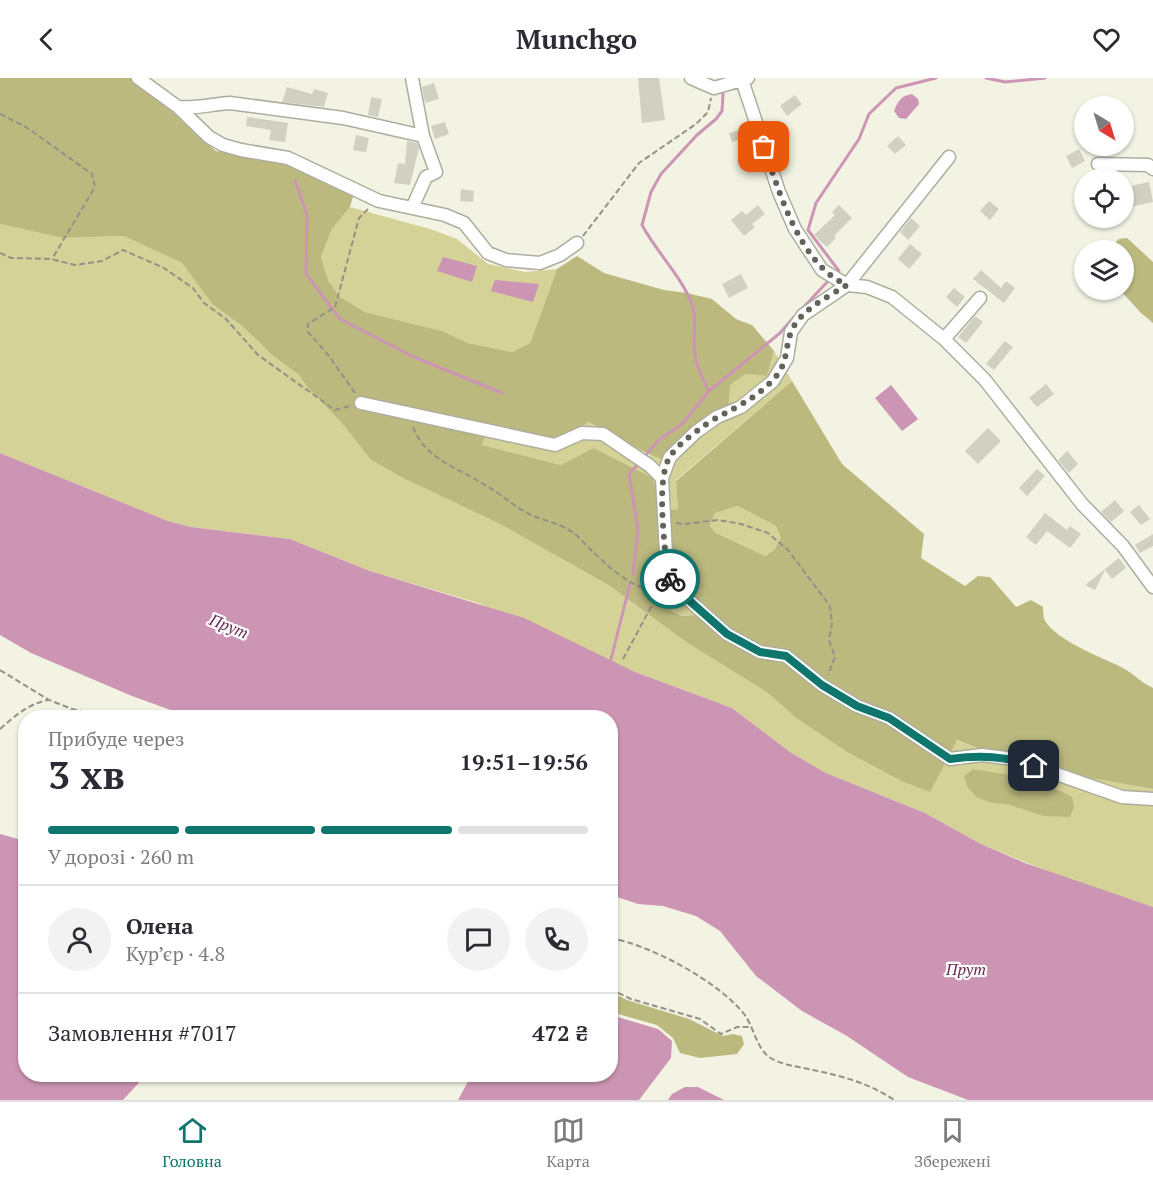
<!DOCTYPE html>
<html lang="uk">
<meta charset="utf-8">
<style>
:root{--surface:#fff;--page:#f2f2f3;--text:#2b2b33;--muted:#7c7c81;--line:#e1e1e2;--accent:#0f766e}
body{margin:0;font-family:"PT Serif",serif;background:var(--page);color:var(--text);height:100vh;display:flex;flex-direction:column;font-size:22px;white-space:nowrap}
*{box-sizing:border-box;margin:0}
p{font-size:20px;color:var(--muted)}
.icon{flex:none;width:33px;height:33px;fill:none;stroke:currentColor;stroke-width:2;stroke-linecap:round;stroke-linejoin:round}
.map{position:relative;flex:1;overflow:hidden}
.details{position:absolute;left:18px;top:632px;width:600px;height:372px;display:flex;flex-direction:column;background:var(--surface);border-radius:24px;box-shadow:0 2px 4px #0004}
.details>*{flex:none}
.needle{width:39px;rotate:142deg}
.tools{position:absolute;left:1074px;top:18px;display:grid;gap:12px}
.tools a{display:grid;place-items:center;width:60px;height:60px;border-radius:50%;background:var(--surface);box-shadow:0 2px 4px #0004;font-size:30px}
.pin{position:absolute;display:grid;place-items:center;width:51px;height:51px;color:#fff;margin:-26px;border-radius:12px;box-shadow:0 3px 9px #0006}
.courier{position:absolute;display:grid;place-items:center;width:60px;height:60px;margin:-30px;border:4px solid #0f766e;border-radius:50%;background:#fff;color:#222;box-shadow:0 2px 8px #0007}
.headline em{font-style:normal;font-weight:600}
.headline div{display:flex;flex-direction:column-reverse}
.headline{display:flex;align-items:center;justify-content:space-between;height:102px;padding:0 30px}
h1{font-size:39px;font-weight:600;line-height:45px}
.bar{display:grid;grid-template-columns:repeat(4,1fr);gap:9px 6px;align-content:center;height:72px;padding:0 30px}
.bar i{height:8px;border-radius:4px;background:var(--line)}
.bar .active{background:var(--accent)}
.bar p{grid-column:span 4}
.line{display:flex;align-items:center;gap:15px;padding:0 30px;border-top:2px solid var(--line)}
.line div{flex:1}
.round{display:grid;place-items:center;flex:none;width:63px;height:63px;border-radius:32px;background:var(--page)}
header{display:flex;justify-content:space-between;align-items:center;height:78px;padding:0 30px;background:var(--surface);font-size:27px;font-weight:600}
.tabs{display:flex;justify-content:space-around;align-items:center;height:84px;border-top:2px solid var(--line);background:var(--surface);font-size:16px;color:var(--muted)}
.tabs a{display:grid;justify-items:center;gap:3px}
.tabs .active{color:var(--accent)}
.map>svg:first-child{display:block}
</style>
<header><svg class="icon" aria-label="back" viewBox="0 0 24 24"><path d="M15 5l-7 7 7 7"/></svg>Munchgo<svg class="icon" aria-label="heart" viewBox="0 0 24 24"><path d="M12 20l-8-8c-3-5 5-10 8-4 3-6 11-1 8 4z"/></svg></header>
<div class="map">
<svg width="1153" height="1022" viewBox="0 0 1153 1022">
<rect width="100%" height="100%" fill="#f3f3e4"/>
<path fill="#d5d297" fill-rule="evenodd" d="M 350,129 L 430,151 L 457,161 L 488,186 L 525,194 L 557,191 L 530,265 L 512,274 L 468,265 L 442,253 L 365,234 L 340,219 L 328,202 L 321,179 L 332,151 Z
M 0,146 L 62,160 L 124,158 L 182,185 L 212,226 L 242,248 L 272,277 L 299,297 L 307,309 L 341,344 L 371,382 L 403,400 L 502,447 L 610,508 L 686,564 L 768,615 L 796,640 L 847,674 L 899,702 L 956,662 L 990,675 L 1014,677 L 1084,699 L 1153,711 L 1153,829 L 1064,800 L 981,766 L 925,735 L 826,695 L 790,674 L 732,630 L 635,594 L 478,525 L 370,493 L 290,461 L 191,449 L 168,443 L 0,375 ZM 973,691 L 1002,696 L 1061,712 C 1028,722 1011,733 976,718 Z
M 774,273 L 792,303 L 676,402 L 678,431 L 660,434 L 593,370 L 561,387 L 482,367 L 489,348 L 561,364 L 588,344 L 608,351 L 649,378 L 730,307 L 746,296 L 767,298 Z
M 738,428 L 776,448 L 781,460 L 774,472 L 765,478 L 716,455 L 710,448 L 715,435 Z
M 675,473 L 687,486 L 701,527 L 696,537 L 681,538 L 651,520 L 647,508 L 658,479 Z"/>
<path fill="#bcb97f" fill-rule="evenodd" d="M 0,0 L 132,0 L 167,27 L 195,56 L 216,73 L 254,80 L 279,78 L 354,115 L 350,129 L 332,151 L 321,179 L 328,202 L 340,219 L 365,234 L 442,253 L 468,265 L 512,274 L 530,265 L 557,191 L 577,178 L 604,195 L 664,212 L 687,215 L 712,221 L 736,241 L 752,247 L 774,273 L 767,298 L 746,296 L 730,307 L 728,333 L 697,362 L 663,381 C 636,374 615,354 588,344 L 561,364 L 489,348 L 482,367 L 561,387 L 593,370 L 653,400 L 660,433 L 678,431 L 676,403 L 792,303 L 842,386 L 924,456 L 921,480 L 965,508 L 978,498 L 990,499 L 1016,529 L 1031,522 L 1043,529 C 1043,533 1043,539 1045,543 C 1057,562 1098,578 1117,587 C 1131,593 1140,604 1153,610 L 1153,711 L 1084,699 L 1014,677 L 990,675 L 957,662 L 930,714 L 899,702 L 847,674 L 796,640 L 768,615 L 686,564 L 610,508 L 502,447 L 403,400 L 371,382 L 341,344 L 307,309 L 299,297 L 272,277 L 242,248 L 212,226 L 182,185 L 124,158 L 62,160 L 0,146 ZM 738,428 L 776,448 L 781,460 L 774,472 L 765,478 L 716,455 L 710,448 L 715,435 ZM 675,473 L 687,486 L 685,500 L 701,527 L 695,537 L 681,538 L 651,520 L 647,508 L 658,479 Z
M 1127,160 L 1153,184 L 1153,245 L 1141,235 L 1120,212 L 1124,212 L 1124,172 L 1107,172 L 1119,161 Z
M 973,691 C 1006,696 1044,702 1072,719 L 1074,729 L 1070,739 L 1044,738 L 1010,727 L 989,724 L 976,719 L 967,708 L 964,698 Z
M 611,914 L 627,922 L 689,941 L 723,958 L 733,956 L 742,958 L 744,966 L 737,976 L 700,980 L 680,975 L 673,960 L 657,947 L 611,934 Z"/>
<path fill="#cd95b4" d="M 912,16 L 918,21 L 919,26 L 906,41 L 899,40 L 894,33 C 898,23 901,18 912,16 Z
M 443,179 L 477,188 L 472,204 L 437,193 Z
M 495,202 L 539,206 L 533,224 L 491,213 Z
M 891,307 L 918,341 L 902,353 L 875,320 Z
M 0,375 L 168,443 L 191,449 L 290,461 L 370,493 L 524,540 L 635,594 L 732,630 L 790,674 L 826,695 L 925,735 L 981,766 L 1025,785 L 1153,829 L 1153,1022 L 968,1022 L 908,999 L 847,958 L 802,933 L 756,898 L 720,853 L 696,838 L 663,828 L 638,826 L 611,817 L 610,639 L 190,639 L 132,618 L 31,575 L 0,557 Z
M 0,756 L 25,763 L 26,996 L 147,996 L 123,1022 L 0,1022 Z
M 611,937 L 658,951 L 672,963 L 671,980 L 639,1022 L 458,1022 L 472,996 L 610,996 Z
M 685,1009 L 698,1009 L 724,1022 L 668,1022 L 672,1016 Z"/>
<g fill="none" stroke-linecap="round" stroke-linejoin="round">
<path stroke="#cd95b4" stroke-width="3" d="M 986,0 L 1005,4 L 1045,0
M 295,102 L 307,137 L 306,196 L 340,241 L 414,279 L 502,315
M 836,195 L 839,193 L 808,152 L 816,125 L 859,61 L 869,36 L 896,10 L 936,0
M 801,232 L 829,202
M 708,312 C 704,302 696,289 695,277 C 692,261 698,242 692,226 C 680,196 657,175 642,147 L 651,114 L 661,96 L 697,57 L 716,41 L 722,33 L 723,16
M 644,379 L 659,362 L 682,346 L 709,313 L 780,255 L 794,239
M 633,496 L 638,451 L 629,396 L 640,384
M 610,585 L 630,506"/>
</g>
<path fill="#d1d1c2" d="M 638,0 L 659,0 L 665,42 L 642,45 Z
M 434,5 L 439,21 L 425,25 L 422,9 Z
M 287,9 L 312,16 L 314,11 L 328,15 L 324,29 L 282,24 Z
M 795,17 L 802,26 L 787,38 L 780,28 Z
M 371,19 L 382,21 L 378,39 L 368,37 Z
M 247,39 L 288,45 L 285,64 L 269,62 L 271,52 L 246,48 Z
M 445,44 L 449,56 L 435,61 L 431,48 Z
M 746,50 L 749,59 L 732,64 L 729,55 Z
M 356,57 L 369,60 L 366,74 L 353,72 Z
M 898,58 L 906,67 L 895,76 L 887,68 Z
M 407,63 L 417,65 L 419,70 L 410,107 L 394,105 L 398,85 L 405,86 Z
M 1079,71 L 1085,83 L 1072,90 L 1066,78 Z
M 1149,104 L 1153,124 L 1130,129 L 1126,109 Z
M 461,111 L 474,113 L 473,124 L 460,123 Z
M 989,123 L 999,131 L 990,142 L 980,133 Z
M 758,127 L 765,136 L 752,146 L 755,149 L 744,158 L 731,142 L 742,133 L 746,137 Z
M 839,127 L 852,140 L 834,158 L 836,160 L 827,169 L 814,157 L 835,137 L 832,134 Z
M 911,140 L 920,148 L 908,162 L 900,154 Z
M 910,166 L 922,176 L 909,191 L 898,181 Z
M 981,192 L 1001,210 L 1006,203 L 1015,210 L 1004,225 L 973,201 Z
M 741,196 L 748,210 L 729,220 L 722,206 Z
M 954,210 L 965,219 L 957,229 L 946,219 Z
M 975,238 L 983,244 L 966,265 L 958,259 Z
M 1005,263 L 1013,269 L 994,292 L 986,286 Z
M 1046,306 L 1054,316 L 1037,329 L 1029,320 Z
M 988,350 L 1001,363 L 978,386 L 965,373 Z
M 1067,373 L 1078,386 L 1069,395 L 1058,382 Z
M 1037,391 L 1045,398 L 1027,418 L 1019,410 Z
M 1115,422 L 1124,433 L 1111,444 L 1101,434 Z
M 1139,427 L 1150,441 L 1141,447 L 1130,434 Z
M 1045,435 L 1067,452 L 1070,448 L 1081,456 L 1070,470 L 1047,453 L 1036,467 L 1026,459 Z
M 1153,456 L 1153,468 L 1140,475 L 1135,467 Z
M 1119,480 L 1126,490 L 1112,501 L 1105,492 L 1095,512 L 1085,507 Z"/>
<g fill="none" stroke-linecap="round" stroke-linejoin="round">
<g stroke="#adad9f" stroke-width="15">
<path id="minor" d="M 138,0 L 178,29 L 209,59 L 223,67 L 241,72 L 288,80 L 379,123 L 445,137 L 464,145 L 488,175 L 506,182 L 540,185 L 560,177 L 577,165
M 691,0 L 714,10 L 748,0
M 742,2 L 779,114 L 795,151 L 822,192 L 847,207 L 867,209 L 892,219 L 944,261 L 985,302 L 1082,426 L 1123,468 L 1153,509
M 178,29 C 196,31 212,26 230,25 L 343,40 L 423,58 L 412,0
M 1098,86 L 1148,87 L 1153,91
M 412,130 L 426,99 L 436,94 L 423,58
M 944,261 L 980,220
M 361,325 L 555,367 L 582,355 L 603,356 L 650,388 L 662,400 L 667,494 L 674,509 L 727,556 L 760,574 L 786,578 L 822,607 L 857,628 L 889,640 L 950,681 L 982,677 L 1014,681 L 1122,719 L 1153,721
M 662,400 L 670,379 L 696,354 L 717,339 L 741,329 L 773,303 L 787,280 L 791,254 L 803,237 L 847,207 L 949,79"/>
</g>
<path stroke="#929287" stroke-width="2" stroke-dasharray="6 3" stroke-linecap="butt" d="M 0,36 L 26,49 L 92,96 L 95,109 L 52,181
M 583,158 L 639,85 L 696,46 L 708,34 L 711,20
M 0,175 L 11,180 L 51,181 L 75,187 L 102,183 L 123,172 L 164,190 L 193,210 L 204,225 L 226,241 L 258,277 L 335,332 L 350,328
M 355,315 L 329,278 L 308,254 L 308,246 L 335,229 L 359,140 L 368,131
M 413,349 C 426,382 457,389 485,407 C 500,415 512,427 527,435 C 540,442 556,444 569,452 C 577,456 583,464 589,470 C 605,486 638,517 662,512
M 676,445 L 685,446 L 718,442 L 741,446 L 768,455 L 788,472 L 830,528 L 832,546 L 829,562 L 835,579 L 828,597
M 623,581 L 651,529 L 665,516
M 0,592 L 49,622 L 72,631 L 112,639
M 0,651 C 15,638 28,626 48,622
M 610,860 C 651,867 719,904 744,936 C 754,949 756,969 769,979 C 781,987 800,989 813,992 C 842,998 869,1005 894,1022
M 610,911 L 631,921 L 700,941 L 721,956 L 737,949 L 752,949"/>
<use href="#minor" stroke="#fff" stroke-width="12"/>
</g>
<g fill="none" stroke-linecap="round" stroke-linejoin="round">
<path stroke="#63635a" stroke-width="6" stroke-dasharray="0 10.8" d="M 670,501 L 667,494 C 665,465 656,405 669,380 C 676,367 705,346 718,339 C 738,328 754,321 771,304 C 789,286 784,273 791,254 C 800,232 828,219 847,207 C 800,187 779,114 764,69"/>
<path stroke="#0f766e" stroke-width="8" d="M 670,501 L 674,509 L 727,556 L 760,574 L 786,578 L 822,607 L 857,628 L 889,640 L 950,681 C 980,677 1005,678 1034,688"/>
</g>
<g text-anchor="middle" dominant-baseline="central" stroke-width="4.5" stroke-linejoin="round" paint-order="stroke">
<g font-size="16" font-style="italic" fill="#6a2852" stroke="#fff">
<text transform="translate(229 548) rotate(22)">Прут</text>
<text x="966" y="891">Прут</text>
</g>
</g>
</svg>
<div class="tools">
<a><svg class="needle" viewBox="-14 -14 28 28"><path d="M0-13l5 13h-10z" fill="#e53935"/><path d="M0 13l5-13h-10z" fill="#7c7c81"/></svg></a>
<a><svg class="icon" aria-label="locate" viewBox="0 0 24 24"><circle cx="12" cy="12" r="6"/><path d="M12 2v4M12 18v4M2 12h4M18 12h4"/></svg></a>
<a><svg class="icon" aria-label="layers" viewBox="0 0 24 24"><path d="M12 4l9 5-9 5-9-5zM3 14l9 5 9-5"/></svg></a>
</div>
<div class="pin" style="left:764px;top:69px;background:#ea580c"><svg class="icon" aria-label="bag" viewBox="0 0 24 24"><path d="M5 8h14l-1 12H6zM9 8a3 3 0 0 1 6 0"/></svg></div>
<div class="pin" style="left:1034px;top:688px;background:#1f2937"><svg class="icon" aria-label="home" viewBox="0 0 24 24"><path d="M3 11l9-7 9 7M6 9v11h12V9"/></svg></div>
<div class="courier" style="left:670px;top:501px"><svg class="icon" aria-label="bike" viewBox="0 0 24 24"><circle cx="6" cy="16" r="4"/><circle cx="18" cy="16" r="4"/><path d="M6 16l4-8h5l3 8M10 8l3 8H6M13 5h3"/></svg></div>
<section class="details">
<div class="headline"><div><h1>3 хв</h1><p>Прибуде через</p></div><em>19:51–19:56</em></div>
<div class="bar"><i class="active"></i><i class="active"></i><i class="active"></i><i></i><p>У дорозі · 260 m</p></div>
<div class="line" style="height:108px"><a class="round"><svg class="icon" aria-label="person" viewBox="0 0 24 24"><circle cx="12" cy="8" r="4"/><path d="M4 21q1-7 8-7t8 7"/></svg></a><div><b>Олена</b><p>Кур’єр · 4.8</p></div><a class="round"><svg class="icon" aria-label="chat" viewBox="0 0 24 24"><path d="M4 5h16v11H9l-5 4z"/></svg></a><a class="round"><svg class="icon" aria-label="phone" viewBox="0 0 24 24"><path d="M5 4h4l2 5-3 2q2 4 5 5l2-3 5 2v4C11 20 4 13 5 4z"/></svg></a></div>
<div class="line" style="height:78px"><div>Замовлення #7017</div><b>472 ₴</b></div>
</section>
</div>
<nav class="tabs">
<a class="active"><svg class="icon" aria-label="home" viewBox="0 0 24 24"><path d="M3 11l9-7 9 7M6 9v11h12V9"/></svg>Головна</a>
<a><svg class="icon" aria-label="map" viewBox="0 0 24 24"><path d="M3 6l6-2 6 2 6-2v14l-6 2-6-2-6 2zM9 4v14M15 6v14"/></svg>Карта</a>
<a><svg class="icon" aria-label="saved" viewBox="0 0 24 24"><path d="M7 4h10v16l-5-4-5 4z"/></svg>Збережені</a>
</nav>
